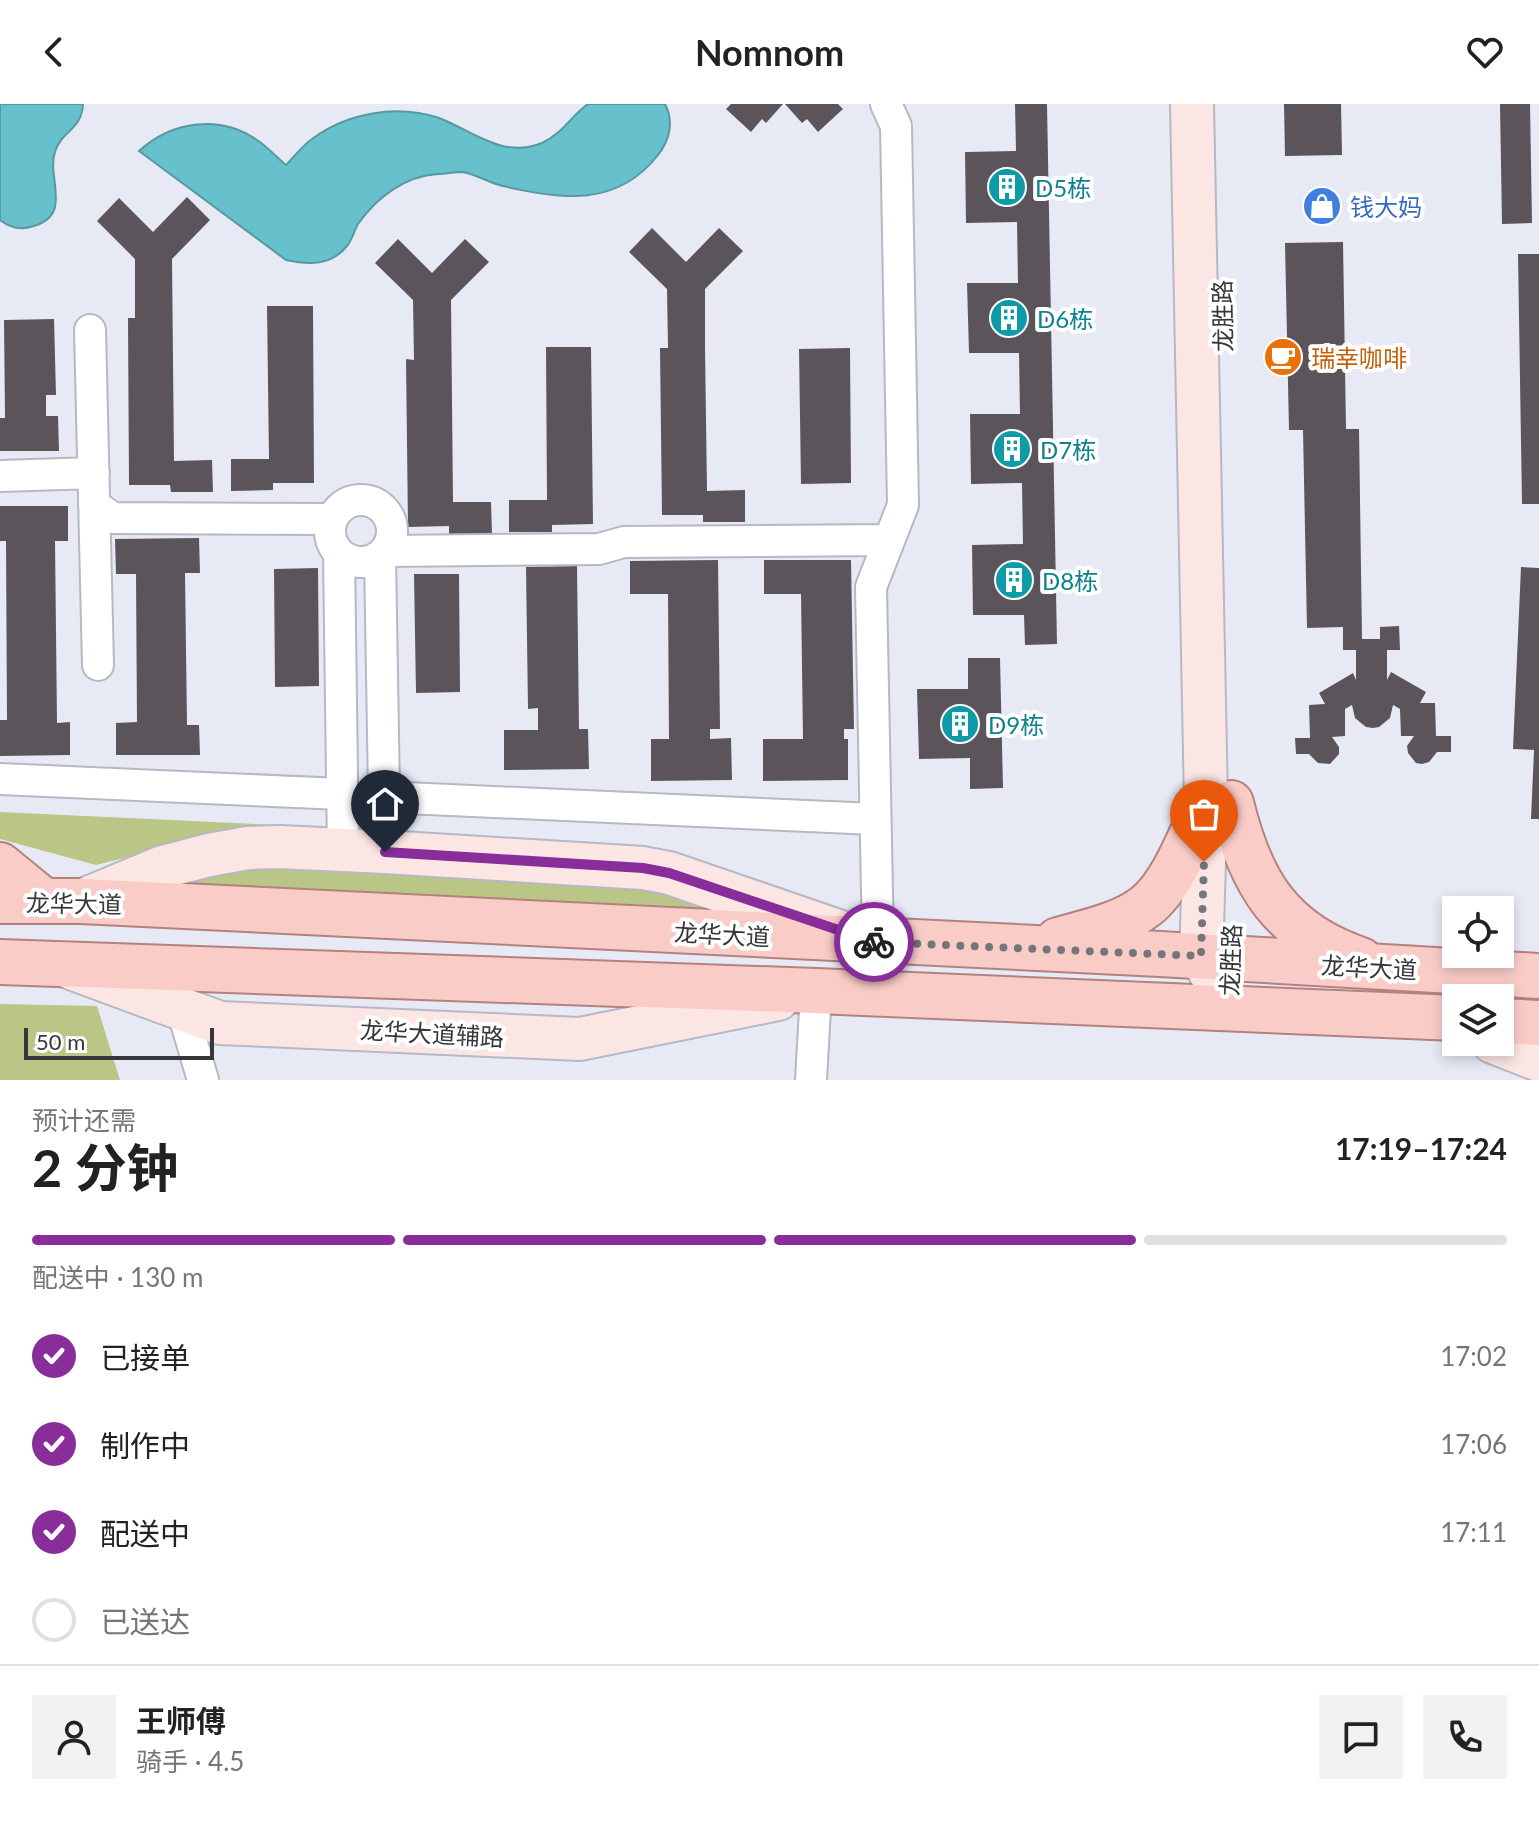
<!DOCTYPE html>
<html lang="zh">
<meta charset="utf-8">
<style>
:root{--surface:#fff;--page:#f2f2f2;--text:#222;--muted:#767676;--line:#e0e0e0;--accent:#882d99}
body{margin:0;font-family:Lato,"Noto Sans SC",sans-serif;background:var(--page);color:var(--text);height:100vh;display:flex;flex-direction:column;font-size:30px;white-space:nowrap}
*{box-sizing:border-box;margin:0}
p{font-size:26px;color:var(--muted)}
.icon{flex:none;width:44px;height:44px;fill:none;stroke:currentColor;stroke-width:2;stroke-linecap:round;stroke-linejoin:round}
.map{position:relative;height:976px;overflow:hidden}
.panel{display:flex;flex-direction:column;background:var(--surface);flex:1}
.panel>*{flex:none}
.fabs{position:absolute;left:1442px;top:792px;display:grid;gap:16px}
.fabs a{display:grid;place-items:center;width:72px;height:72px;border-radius:0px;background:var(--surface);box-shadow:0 4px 12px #0003;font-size:40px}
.scale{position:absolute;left:24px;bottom:20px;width:190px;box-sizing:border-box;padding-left:8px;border:4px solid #36373b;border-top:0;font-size:22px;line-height:28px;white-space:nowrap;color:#36373b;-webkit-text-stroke:6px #fff;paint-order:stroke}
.pin{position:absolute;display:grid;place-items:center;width:68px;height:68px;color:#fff;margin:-82px -34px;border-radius:50% 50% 50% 0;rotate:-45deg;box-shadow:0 0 8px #0007}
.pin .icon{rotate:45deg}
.courier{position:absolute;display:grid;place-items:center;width:80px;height:80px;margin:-40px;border:6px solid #882d99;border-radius:50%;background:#fff;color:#222;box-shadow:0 2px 10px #0007}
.overview em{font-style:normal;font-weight:700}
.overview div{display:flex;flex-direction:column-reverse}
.overview{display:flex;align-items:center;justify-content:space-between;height:136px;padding:0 32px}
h1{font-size:52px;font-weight:700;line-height:60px}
.bar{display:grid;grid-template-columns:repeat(4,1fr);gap:12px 8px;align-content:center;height:96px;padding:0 32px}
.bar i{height:10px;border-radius:6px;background:var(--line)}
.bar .current{background:var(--accent)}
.bar p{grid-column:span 4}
.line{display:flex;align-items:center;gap:20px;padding:0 32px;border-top:2px solid var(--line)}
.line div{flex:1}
.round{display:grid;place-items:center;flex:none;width:84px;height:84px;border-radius:0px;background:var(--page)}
ol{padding:0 32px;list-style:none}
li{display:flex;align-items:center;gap:24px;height:88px}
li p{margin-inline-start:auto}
li .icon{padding:8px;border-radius:50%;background:var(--accent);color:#fff;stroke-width:4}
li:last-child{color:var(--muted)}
li i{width:44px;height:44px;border:4px solid var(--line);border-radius:50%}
header{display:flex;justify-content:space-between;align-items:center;height:104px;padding:0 32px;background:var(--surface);font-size:36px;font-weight:700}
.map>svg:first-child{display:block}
</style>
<header><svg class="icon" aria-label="back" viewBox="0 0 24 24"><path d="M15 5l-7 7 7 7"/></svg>Nomnom<svg class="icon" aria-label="heart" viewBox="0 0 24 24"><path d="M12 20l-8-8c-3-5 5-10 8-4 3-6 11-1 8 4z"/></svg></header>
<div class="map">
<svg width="1539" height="976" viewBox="0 0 1539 976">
<rect width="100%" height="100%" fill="#e7eaf5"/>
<path fill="#b9c686" d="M 0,708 L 317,723 L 316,736 L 205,734 L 96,761 L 0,735 Z
M 241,759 L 626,771 L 731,803 L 702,805 L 157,782 Z
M 0,900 L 97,902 L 120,976 L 0,976 Z"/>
<path fill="#67c1cc" stroke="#5898a0" stroke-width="2" d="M 0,0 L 83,0 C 82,26 61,27 55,48 C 46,74 75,113 30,123 C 19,126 9,123 0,116 Z
M 588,0 L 665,0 C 674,17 670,36 658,51 C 618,103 561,96 503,82 C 489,79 476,70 462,68 C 454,68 445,70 438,70 C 405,72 377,93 358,120 C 354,127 352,136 347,142 C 331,162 309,161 286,156 L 139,47 C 172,17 220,10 257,36 C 268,43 276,53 286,61 C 294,53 302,42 312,35 C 347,9 396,0 439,14 C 473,27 503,55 542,39 C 562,30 571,12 588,0 Z"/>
<path fill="#5c545b" d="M 731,0 L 783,0 L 766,19 L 762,15 L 751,28 L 726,5 Z
M 785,0 L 838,0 L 843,5 L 818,28 L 807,15 L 802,19 Z
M 1015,0 L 1047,0 L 1057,540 L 1025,541 L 1024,511 L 973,511 L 972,441 L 1023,440 L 1022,379 L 971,380 L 970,310 L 1020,310 L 1019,249 L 969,249 L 967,179 L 1018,179 L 1017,118 L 966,119 L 965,48 L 1016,47 Z
M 1284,0 L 1341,0 L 1342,51 L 1285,52 Z
M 1500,0 L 1530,0 L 1532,119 L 1502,120 Z
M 187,93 L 210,116 L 172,155 L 174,357 L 212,356 L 213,388 L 171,388 L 170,381 L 129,381 L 128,214 L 135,214 L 135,155 L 97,117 L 119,94 L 153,128 Z
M 652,124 L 686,158 L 719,124 L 743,147 L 705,185 L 705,244 L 707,387 L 745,386 L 745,418 L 703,418 L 703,411 L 662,411 L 660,244 L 668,244 L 667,185 L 629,148 Z
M 398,135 L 432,169 L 465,135 L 489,158 L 451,196 L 453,398 L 491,398 L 492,430 L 449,430 L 449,422 L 408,423 L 406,255 L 414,256 L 413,196 L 375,159 Z
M 1343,138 L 1346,325 L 1359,325 L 1362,535 L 1380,535 L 1380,523 L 1399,522 L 1400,546 L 1387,546 L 1387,576 L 1391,568 L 1426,588 L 1420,599 L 1435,599 L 1436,632 L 1451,632 L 1451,648 L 1437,648 L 1429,658 L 1422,660 L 1416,659 L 1408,649 L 1407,642 L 1414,632 L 1401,632 L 1400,605 L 1393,601 L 1390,614 L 1379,623 L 1373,624 L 1366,623 L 1355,614 L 1352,601 L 1345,605 L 1345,632 L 1332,633 L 1339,643 L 1339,650 L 1330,660 L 1318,659 L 1309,650 L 1296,650 L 1295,634 L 1310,634 L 1309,601 L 1325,600 L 1319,589 L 1353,569 L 1356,576 L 1356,546 L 1343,546 L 1343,523 L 1307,524 L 1303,326 L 1289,326 L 1285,139 Z
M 1518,150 L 1539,150 L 1539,400 L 1522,400 Z
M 267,202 L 313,202 L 314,379 L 273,379 L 273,386 L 231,387 L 231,355 L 269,355 Z
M 54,215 L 56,291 L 46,291 L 46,312 L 58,312 L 59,347 L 0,347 L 0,314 L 5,314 L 4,216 Z
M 546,243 L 591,243 L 593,420 L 552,421 L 552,428 L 509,428 L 509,396 L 547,396 Z
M 850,244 L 851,379 L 801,380 L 799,245 Z
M 0,402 L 68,402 L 68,437 L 55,437 L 57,619 L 70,618 L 70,651 L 0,652 L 0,616 L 7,616 L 6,437 L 0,437 Z
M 199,434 L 200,469 L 185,469 L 187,621 L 199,621 L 200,651 L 116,651 L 116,619 L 137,618 L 136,470 L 116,470 L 115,435 Z
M 718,456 L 720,625 L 710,625 L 710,635 L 731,634 L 732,676 L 651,677 L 651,635 L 669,635 L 668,490 L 630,490 L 630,457 Z
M 764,456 L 851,456 L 854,625 L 844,625 L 844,635 L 848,635 L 848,676 L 763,677 L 763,635 L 803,635 L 801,490 L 764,490 Z
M 577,462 L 579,625 L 588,625 L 589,665 L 504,666 L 504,626 L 538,626 L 538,604 L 528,605 L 526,463 Z
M 1521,463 L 1539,464 L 1539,715 L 1531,715 L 1534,646 L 1513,645 Z
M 318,464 L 319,582 L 275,583 L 274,465 Z
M 414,470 L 459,470 L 460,588 L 416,589 Z
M 968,554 L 1000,554 L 1003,684 L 970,685 L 970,654 L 919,655 L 917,585 L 968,585 Z"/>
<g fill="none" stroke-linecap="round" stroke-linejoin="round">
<g stroke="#b6b8c3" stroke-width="34">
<path id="minor" d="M 90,226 L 98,561
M 0,372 L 94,369
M330 427a31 31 0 1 1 62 0a31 31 0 1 1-62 0Z
M 94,401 L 113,414 L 332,415
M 385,447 L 599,445 L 624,438 L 889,436
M 339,449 L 343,746
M 380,452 L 385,748
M 0,675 L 342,690
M 384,693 L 875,715
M 878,838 L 871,483 L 903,401 L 896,22 L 886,0
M 182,905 L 203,976
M 811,976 L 816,887"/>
</g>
<g stroke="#b6b8c3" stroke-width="46">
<path id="secondary" d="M 1192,0 L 1206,699 L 1201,852 L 1230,904
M 81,797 L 163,763 L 209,751 L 248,744 L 280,743 L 385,748 L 643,764 L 669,769 L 838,827
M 71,864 L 220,919 L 580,935 L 778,895
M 1493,938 L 1539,956"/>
</g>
<g stroke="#b3827f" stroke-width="48">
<path id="primary" d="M 1231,699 C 1250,778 1280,829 1361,856
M 0,761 L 44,797
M 0,797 L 81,797 L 1160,850 L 1539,872
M 1058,836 C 1086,828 1122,821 1146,802 C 1173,781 1191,730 1206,699
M 0,858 L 816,887 L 1456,914
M 1500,917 L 1539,919"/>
</g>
<use href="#minor" stroke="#fff" stroke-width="30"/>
<use href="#secondary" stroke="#fce6e3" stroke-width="42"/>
<use href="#primary" stroke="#faccc8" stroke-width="44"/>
</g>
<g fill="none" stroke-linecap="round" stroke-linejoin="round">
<path stroke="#74767c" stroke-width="8" stroke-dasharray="0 14.4" d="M 874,838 L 1201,852 L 1204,758"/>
<path stroke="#882d99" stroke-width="10" d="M 385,748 L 643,764 L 669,769 L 874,838"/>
</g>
<defs>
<g id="building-disc" transform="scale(2)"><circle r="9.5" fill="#0f9aa8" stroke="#fff"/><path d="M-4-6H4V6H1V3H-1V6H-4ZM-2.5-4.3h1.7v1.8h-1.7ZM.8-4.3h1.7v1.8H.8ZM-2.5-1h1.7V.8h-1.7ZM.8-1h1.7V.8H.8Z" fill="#fff"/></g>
<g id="shop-disc" transform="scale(2)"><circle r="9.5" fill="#3f7fe0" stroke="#fff"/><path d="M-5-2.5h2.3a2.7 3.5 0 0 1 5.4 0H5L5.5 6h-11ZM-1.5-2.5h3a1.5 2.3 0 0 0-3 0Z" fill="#fff"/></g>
<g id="cafe-disc" transform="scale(2)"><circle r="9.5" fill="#e8710a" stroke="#fff"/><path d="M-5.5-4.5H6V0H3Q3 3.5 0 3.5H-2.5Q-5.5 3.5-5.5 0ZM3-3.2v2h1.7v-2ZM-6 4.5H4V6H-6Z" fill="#fff"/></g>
</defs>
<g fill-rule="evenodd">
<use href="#building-disc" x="1007" y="83"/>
<use href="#shop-disc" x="1322" y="102"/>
<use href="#building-disc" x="1009" y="214"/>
<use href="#cafe-disc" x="1283" y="253"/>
<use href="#building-disc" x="1012" y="345"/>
<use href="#building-disc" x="1014" y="476"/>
<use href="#building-disc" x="960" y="620"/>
</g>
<g text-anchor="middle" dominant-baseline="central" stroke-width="8" stroke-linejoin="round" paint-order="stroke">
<g font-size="24" fill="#0d838f" stroke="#fff" text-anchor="start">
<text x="1035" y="83">D5栋</text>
<text x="1037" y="214">D6栋</text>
<text x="1040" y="345">D7栋</text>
<text x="1042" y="476">D8栋</text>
<text x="988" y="620">D9栋</text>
</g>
<g font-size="24" fill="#366cbe" stroke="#fff" text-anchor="start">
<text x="1350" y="102">钱大妈</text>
</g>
<g font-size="24" fill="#36373b" stroke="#fff">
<text transform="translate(1222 212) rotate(-91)">龙胜路</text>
<text transform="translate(74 799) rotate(1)">龙华大道</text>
<text transform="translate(722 830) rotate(3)">龙华大道</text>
<text transform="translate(1230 856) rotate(-88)">龙胜路</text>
<text transform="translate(1369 863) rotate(3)">龙华大道</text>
<text transform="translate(432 929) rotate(3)">龙华大道辅路</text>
</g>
<g font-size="24" fill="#c56008" stroke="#fff" text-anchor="start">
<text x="1311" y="253">瑞幸咖啡</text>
</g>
</g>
</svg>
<div class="fabs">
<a><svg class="icon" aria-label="locate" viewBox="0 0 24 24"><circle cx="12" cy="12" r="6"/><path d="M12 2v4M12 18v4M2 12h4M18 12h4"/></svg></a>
<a><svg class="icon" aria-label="layers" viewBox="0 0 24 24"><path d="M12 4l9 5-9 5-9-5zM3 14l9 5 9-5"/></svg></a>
</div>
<div class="scale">50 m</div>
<div class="pin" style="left:1204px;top:758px;background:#ea580c"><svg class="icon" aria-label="bag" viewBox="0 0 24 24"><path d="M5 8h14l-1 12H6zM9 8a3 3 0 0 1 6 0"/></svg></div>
<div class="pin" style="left:385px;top:748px;background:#1f2937"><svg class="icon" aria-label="home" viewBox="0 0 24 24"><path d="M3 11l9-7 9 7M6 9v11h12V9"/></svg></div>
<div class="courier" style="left:874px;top:838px"><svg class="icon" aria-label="bike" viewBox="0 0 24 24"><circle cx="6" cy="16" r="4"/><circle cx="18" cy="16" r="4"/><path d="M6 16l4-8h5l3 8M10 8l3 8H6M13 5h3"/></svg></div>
</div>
<section class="panel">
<div class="overview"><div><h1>2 分钟</h1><p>预计还需</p></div><em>17:19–17:24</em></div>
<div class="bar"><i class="current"></i><i class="current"></i><i class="current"></i><i></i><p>配送中 · 130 m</p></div>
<ol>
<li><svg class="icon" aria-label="check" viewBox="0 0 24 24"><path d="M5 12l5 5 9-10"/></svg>已接单<p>17:02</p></li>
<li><svg class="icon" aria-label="check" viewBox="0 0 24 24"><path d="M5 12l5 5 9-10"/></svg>制作中<p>17:06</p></li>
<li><svg class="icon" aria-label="check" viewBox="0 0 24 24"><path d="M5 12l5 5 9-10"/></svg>配送中<p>17:11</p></li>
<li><i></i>已送达</li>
</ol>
<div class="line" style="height:144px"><a class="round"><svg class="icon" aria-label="person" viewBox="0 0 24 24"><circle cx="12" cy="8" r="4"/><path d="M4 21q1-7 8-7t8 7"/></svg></a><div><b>王师傅</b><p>骑手 · 4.5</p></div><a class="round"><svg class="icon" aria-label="chat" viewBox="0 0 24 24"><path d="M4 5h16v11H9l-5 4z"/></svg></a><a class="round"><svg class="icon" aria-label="phone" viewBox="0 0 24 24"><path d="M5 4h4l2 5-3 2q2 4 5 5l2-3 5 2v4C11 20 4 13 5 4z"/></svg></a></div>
</section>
